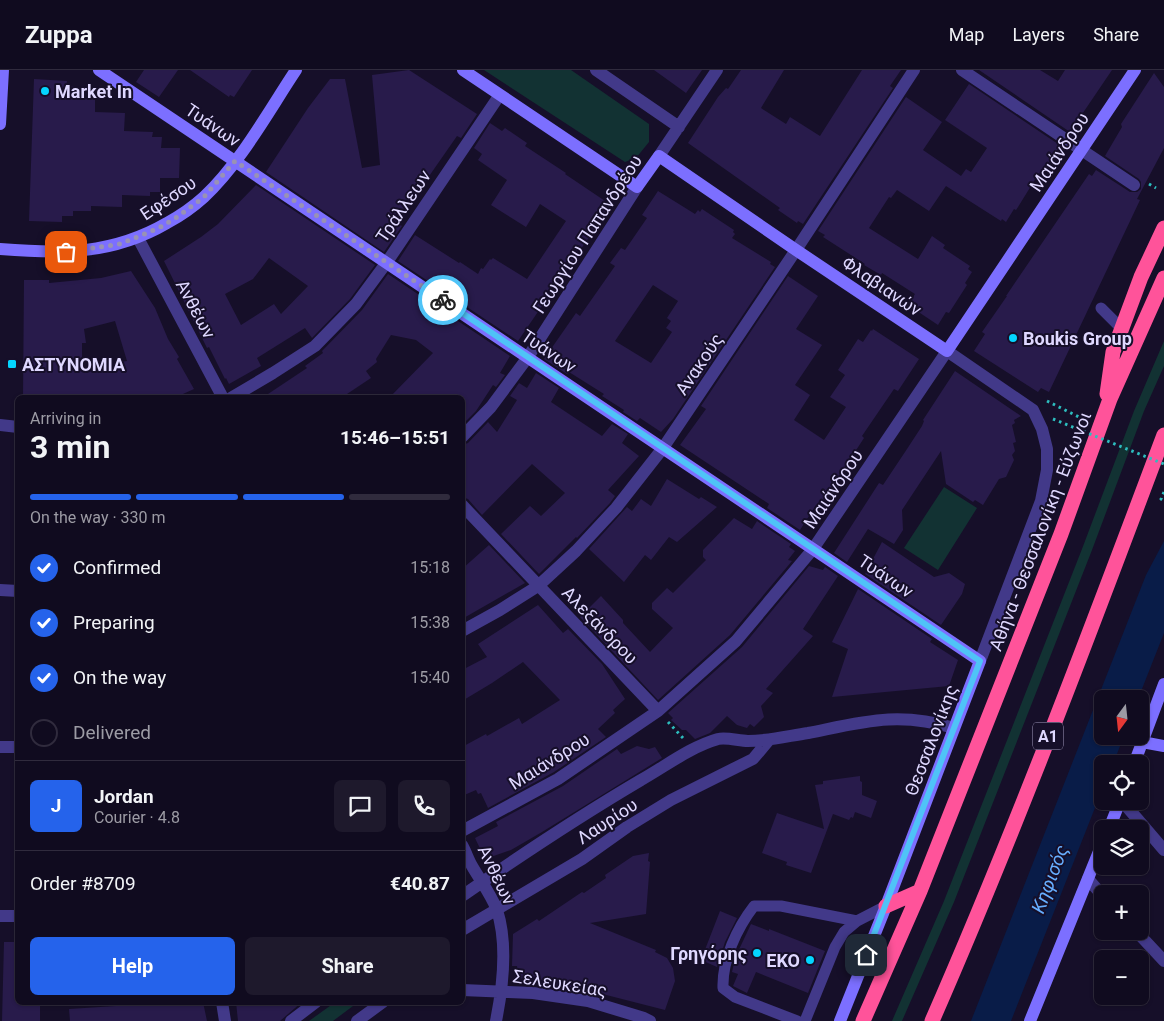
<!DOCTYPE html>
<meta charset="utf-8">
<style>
:root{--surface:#100b1f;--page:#1e192c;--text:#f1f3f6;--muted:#9c9ba4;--line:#302b3d;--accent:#2563eb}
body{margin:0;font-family:Roboto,sans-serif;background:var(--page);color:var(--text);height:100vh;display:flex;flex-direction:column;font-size:19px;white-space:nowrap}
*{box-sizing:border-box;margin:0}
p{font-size:16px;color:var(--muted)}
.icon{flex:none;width:28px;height:28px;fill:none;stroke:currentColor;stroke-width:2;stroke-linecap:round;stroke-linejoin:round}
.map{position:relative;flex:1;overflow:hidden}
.drawer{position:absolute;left:15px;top:325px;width:450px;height:610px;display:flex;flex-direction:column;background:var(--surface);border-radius:8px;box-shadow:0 1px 4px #0004,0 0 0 1px var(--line)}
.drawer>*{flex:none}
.needle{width:32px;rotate:195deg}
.buttons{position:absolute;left:1094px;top:620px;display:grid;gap:10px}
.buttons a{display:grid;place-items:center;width:55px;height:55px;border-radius:8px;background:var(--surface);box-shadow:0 1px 4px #0004,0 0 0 1px var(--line);font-size:25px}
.pin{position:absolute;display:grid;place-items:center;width:42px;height:42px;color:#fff;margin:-21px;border-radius:10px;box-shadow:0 2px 8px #0006}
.courier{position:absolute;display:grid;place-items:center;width:50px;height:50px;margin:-25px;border:4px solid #4fc3f7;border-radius:50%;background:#fff;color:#222;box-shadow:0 1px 6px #0007}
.summary em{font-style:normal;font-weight:700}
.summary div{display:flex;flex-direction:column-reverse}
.summary{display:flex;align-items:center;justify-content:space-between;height:85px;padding:0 15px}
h1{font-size:32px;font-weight:700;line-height:38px}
.bar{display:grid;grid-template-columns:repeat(4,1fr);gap:8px 5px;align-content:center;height:60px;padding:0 15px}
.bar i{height:6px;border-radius:4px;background:var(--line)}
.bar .selected{background:var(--accent)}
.bar p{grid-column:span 4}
.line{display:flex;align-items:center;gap:12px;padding:0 15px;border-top:1px solid var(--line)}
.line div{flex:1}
.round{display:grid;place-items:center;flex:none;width:52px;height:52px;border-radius:8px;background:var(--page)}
ol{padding:0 15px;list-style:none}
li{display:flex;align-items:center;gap:15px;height:55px}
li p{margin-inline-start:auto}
li .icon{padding:5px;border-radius:50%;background:var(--accent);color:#fff;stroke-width:4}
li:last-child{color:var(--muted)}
li i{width:28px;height:28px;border:2px solid var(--line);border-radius:50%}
.primary-button{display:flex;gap:10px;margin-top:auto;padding:10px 15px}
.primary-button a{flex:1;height:58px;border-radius:8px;background:var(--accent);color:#fff;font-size:20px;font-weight:700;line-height:58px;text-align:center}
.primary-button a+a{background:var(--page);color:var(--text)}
header{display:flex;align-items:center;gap:30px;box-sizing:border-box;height:70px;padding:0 25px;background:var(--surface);border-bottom:1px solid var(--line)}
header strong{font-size:24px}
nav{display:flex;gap:28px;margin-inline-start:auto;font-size:18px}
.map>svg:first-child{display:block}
</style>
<header>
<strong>Zuppa</strong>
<nav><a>Map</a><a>Layers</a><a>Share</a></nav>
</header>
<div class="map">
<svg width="1164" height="951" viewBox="0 0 1164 951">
<rect width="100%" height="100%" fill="#160f29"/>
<path fill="#123233" d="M 484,0 L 571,0 L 649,54 L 649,72 L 636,88 L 625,92 Z
M 1164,271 L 1164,296 L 1144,341 L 1092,480 L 954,832 L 902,951 L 892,951 L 944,831 L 1082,479 L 1134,341 Z
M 944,417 L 977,438 L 938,500 L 904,478 Z
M 334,933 L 357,933 L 333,951 L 309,951 Z"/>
<path fill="#091c48" d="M 1164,471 L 1164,563 L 1138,629 L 1102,629 L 1102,666 L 1124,666 L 1113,694 L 1102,694 L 1102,720 L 1011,951 L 971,951 L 1146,505 Z"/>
<path fill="#281b4b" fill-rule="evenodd" d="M 144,0 L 178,0 L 159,27 L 136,12 Z
M 190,0 L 252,0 L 234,27 L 230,25 L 229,27 Z
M 409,0 L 477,44 L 461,68 L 457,66 L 425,112 L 399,154 L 402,156 L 384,182 L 266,102 L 308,38 L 330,9 L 345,9 L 362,98 L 380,95 L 372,5 Z
M 654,0 L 702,0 L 686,23 Z
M 741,0 L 784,0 L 761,38 L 786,54 L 790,47 L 820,66 L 862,0 L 901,0 L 890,16 L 893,18 L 803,154 L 798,151 L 797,153 L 778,140 L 780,138 L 688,73 L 718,27 L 726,18 L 728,19 Z
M 979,0 L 1040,0 L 1058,11 L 1065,0 L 1112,0 L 1070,62 Z
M 1154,3 L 1164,17 L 1164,78 L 1137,129 L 1140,130 L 1049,322 L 1041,318 L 1038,322 L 974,281 L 985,264 L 982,262 L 1007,226 L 1006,226 L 1089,104 L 1092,106 L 1096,100 L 1130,122 L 1137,122 L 1141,119 L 1141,112 L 1139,109 L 1105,86 L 1122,57 L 1121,54 Z
M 34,9 L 67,11 L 66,16 L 77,17 L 77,23 L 95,24 L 95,42 L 125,43 L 124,61 L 153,62 L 152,67 L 162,67 L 161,78 L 180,78 L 179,108 L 160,108 L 160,122 L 150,122 L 150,126 L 122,125 L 122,137 L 91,136 L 91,141 L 73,141 L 73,146 L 62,146 L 62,152 L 29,151 Z
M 969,14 L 1061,76 L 1044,102 L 1042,100 L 1040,104 L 1039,103 L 1018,137 L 1016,140 L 1014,139 L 1006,152 L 1002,149 L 1001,151 L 946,116 L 929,141 L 897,120 L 891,128 L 889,127 L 869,158 L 918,189 L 932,166 L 945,175 L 943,178 L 970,196 L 968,199 L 972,202 L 965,213 L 967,215 L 949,243 L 946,242 L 938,255 L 908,235 L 915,224 L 882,203 L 881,205 L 864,195 L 865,194 L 823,167 L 825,165 L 818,161 L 906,27 L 942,52 L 923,80 L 961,106 L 966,99 L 971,102 L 987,78 L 945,50 Z
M 490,53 L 502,61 L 505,58 L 527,73 L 525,76 L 566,103 L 565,104 L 611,135 L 518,271 L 398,191 L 415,165 L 459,193 L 460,192 L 478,204 L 481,198 L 483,199 L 490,189 L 491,190 L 493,188 L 527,209 L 566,151 L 540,134 L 526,157 L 491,135 L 507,110 L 478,90 L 482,84 L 474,78 Z
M 256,115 L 375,195 L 350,229 L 312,268 L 305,258 L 257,288 L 261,296 L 229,314 L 226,308 L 225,309 L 209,277 L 207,278 L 164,191 L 201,167 L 218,154 ZM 269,188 L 308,216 L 281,244 L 274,234 L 241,255 L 225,224 L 253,209 Z
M 658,121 L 695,144 L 698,140 L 700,142 L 702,139 L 734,160 L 733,162 L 735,164 L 732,168 L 771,192 L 770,194 L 775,197 L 673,349 L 661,362 L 640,348 L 637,351 L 623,342 L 624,340 L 602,326 L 604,324 L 569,302 L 567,304 L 544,289 L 576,243 L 580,246 L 615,196 L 610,193 L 621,178 L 625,180 L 647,148 L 642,145 ZM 653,215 L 678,231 L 667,248 L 671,251 L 666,258 L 672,262 L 651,293 L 615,271 Z
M 131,201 L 155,238 L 168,269 L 179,287 L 177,289 L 194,319 L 174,328 L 23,328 L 24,210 L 49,210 L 49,213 L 101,208 ZM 115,251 L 127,291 L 114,293 L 116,299 L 82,302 L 82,273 L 86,273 L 84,259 Z
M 388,204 L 510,286 L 500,303 L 505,305 L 496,317 L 493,315 L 476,341 L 462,355 L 462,328 L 389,328 L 433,283 L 416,270 L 391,265 L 376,289 L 377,292 L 366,301 L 371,308 L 341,328 L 262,328 L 307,298 L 305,296 L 323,283 L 322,281 L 362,240 Z
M 788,206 L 818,226 L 796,259 L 822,275 L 795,315 L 810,325 L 794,350 L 824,370 L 846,337 L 830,327 L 845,305 L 838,300 L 858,269 L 863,272 L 871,260 L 872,261 L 873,259 L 919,289 L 898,321 L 894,319 L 862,366 L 864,368 L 819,437 L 816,435 L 800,460 L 767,438 L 769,434 L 680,375 L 706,339 L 701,336 Z
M 955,301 L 1021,346 L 1014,350 L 1015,353 L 1012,355 L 1016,372 L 1013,373 L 1015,381 L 1012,385 L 1014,390 L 1006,407 L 999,409 L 983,435 L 975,430 L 973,432 L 946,414 L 941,381 L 902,440 L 903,460 L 894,474 L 868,459 L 847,492 L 834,483 L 879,413 L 883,415 L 907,379 L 922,356 L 924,351 L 923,350 Z
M 536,303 L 559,318 L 551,332 L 602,366 L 612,354 L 628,364 L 622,373 L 639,386 L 608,420 L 615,426 L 610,433 L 577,468 L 576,467 L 539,504 L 501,464 L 530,436 L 541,446 L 565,423 L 532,394 L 482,445 L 468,429 L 462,427 L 462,375 L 468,373 L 488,352 L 497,362 L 517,330 L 510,326 L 519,313 L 527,318 Z
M 667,409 L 699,429 L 701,427 L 717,437 L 677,472 L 669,467 L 651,490 L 645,485 L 624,512 L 589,479 L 627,437 L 632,441 L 641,429 L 651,436 Z
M 734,448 L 752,459 L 757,451 L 791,474 L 789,477 L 795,481 L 788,490 L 792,491 L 730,565 L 658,630 L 580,547 L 601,526 L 623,550 L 623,553 L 650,582 L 673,558 L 652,539 L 652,533 L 667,518 L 673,523 L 706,490 L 703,487 L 703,480 Z
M 882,472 L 934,507 L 949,503 L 965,514 L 962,524 L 941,555 L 865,504 Z
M 489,475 L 525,513 L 462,549 L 462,499 Z
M 809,496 L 823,500 L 825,497 L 838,506 L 803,559 L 813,566 L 766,619 L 773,623 L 761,636 L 764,647 L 754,657 L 750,654 L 747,658 L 737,655 L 727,646 L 710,663 L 695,669 L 686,660 L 682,660 L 671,650 L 673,648 L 668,643 L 742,577 Z
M 858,519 L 932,569 L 930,572 L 958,590 L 949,616 L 832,627 L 848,579 L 832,572 Z
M 538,535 L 563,563 L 568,559 L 602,594 L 625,629 L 613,640 L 615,643 L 598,659 L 606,667 L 554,702 L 488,738 L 481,723 L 478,724 L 476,720 L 462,726 L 462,677 L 486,664 L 487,666 L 519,648 L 522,654 L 560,630 L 523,592 L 492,613 L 462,631 L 462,600 L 487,587 L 478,574 Z
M 637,676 L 649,679 L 655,677 L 662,688 L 542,762 L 511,780 L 485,789 L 475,768 L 498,756 L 496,752 L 563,716 L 617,679 L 621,684 Z
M 860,706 L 860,711 L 862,712 L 862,725 L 877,731 L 871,748 L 855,742 L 853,748 L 851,747 L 849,750 L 833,744 L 811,803 L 786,795 L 787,792 L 762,783 L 777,743 L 824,759 L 815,715 L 823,714 L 823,711 Z
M 649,783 L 648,791 L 650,792 L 646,844 L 590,853 L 656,880 L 655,882 L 667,888 L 673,898 L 675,911 L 665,940 L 579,918 L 544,915 L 544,910 L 518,908 L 517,896 L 512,896 L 513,864 L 537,849 L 539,851 L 582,822 L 584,823 L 606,808 L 605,805 L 633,786 Z
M 720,841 L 737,848 L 725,872 L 717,897 L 701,890 Z
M 751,854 L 769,861 L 769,859 L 825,881 L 808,923 L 756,902 L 747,923 L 733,916 L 738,904 L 732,902 L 735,888 Z
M 4,872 L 18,872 L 18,932 L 40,932 L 40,951 L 2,951 Z
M 178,932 L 203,932 L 207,951 L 70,951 L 69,939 Z
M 236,932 L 302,932 L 280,951 L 238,951 Z"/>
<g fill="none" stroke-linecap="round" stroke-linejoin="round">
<path stroke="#2dbdbe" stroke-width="3" stroke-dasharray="2.5 4" stroke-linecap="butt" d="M 1149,114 L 1156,118
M 1047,331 L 1085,350
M 1164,422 L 1161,429 L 1164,431
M 668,652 L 683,668"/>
<path stroke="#423989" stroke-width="11" d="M 1101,238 L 1122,259
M 797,951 L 735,927 L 723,918 C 722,890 737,858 754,836 L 781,836 L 857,851
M 805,951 L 835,877 L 844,862 L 857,851 L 886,836"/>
<path stroke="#423989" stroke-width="12" d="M 596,0 L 679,57
M 962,0 L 1134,115
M 659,86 L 717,0
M 138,168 L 223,328
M 231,328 L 273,303 L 315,276 L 356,234 L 387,192 L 499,26
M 0,355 L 18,357
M 462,367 L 491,337 L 528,287 L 637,117
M 462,435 L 658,641
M 0,520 L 18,521
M 462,561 L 500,540 L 538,516 L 576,481 L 616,438 L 663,378 L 796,180 L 914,0
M 0,677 L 18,677
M 1122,731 L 1164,780
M 462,761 L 558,709 L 658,641 L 736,571 L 813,479 L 947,281 L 1033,340 L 1042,359 L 1047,379 L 1047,400 L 1041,431 L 980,591
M 462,775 C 466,782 468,789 472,796 C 480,810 491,824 497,840 C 508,874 503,916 496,951
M 1088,809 L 1102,825
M 462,826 C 521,785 580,746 641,710 C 666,696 690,677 718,669 C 727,667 739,671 748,671 C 768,671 788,666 808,663 C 863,652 898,641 954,658
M 0,846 L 18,846
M 462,860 L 582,789 L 627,757 L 671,730 L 753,689 L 769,670
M 1136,861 L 1164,891
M 462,920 L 533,923 L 588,931 L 644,948 L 650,951
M 222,932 L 225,951
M 291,951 L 316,932
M 357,951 L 383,932"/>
<path stroke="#7c6fff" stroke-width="12" d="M 99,0 L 980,591 L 886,836 L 840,951
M 463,0 L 637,117 L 659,86 L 796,180 L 947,281 L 1135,0
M 0,54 L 3,0
M 0,179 C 61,184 112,185 167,153 C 180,146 193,137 204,127 C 241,92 268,42 296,0
M 1142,672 L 1164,676
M 1134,694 L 1164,614
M 1109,759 L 1120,731
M 1030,951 L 1102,774"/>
<path stroke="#ff539a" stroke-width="15" d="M 1107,324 L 1113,282 L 1141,207 L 1164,158
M 886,836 L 920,821
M 863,951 L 920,821 L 1061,464 L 1110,329 L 1164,208
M 932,951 C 1016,759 1090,562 1164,365"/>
<path stroke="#2dbdbe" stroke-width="3" stroke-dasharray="2.5 4" stroke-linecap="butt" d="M 1053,349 L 1164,394"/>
</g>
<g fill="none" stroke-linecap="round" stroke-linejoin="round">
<path stroke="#9992b4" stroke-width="5" stroke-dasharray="0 9" d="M 66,182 L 120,174 L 159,158 L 177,147 L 203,128 L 235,91 L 443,230"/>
<path stroke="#4fc3f7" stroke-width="6" d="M 443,230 L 980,591 L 866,885"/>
</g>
<g fill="#04d5ff" stroke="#160f29" stroke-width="2">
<circle cx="45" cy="21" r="5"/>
<circle cx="1013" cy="268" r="5"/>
<rect x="7" y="289" width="10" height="10" rx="2.5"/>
<circle cx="757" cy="883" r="5"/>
<circle cx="810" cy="890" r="5"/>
</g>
<g text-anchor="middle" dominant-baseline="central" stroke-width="4" stroke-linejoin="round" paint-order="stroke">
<rect fill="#160f29" stroke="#a39cbf" stroke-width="1" x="1033" y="652.5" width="30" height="27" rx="4"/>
<g font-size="16" font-weight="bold" fill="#dfd8ff">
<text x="1048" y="666">Α1</text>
</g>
<g font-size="18" font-weight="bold" fill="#dfd8ff" stroke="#160f29" text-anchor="start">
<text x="55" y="21">Market In</text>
<text x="1023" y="268">Boukis Group</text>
<text x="22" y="294">ΑΣΤΥΝΟΜΙΑ</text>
<text x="747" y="883" text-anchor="end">Γρηγόρης</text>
<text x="800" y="890" text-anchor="end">EKO</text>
</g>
<g font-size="18" fill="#dfd8ff" stroke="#160f29">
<text transform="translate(213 55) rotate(34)">Τυάνων</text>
<text transform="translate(1059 82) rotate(-56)">Μαιάνδρου</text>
<text transform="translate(168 128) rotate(-34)">Εφέσου</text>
<text transform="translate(403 136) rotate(-56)">Τράλλεων</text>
<text transform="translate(587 164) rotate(-57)">Γεωργίου Παπανδρέου</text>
<text transform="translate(882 216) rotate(34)">Φλαβιανών</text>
<text transform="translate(196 239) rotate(62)">Ανθέων</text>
<text transform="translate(549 281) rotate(34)">Τυάνων</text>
<text transform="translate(699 294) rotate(-56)">Ανακούς</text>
<text transform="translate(833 419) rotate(-56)">Μαιάνδρου</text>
<text transform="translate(1040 461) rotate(-69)">Αθήνα - Θεσσαλονίκη - Εύζωνοι</text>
<text transform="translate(886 506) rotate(34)">Τυάνων</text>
<text transform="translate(600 555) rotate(46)">Αλεξάνδρου</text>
<text transform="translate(931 670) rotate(-69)">Θεσσαλονίκης</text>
<text transform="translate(549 691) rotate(-32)">Μαιάνδρου</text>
<text transform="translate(607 751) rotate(-33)">Λαυρίου</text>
<text transform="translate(497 805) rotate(64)">Ανθέων</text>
<text transform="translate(560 913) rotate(9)">Σελευκείας</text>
</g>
<g font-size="19" font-style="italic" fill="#66aeff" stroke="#160f29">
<text transform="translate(1050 809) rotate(-69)">Κηφισός</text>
</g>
</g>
</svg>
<div class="buttons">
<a><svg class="needle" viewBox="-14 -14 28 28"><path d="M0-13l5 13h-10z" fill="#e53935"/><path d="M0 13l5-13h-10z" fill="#9c9ba4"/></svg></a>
<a><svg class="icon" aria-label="locate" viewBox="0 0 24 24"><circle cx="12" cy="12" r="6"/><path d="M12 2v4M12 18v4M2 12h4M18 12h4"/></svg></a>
<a><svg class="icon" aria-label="layers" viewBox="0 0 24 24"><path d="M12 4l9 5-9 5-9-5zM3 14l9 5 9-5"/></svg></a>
<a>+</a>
<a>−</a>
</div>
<div class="pin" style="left:66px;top:182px;background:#ea580c"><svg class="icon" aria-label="bag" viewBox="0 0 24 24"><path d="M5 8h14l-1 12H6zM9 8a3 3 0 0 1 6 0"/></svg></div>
<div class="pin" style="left:866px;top:885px;background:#1f2937"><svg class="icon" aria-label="home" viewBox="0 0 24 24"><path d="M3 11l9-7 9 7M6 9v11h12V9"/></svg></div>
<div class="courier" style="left:443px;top:230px"><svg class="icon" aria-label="bike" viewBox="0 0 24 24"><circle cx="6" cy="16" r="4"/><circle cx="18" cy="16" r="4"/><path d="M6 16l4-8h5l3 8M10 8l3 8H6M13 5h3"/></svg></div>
<section class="drawer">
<div class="summary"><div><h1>3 min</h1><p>Arriving in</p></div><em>15:46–15:51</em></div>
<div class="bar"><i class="selected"></i><i class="selected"></i><i class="selected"></i><i></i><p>On the way · 330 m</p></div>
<ol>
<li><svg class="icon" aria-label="check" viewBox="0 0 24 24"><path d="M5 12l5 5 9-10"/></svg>Confirmed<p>15:18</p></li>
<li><svg class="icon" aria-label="check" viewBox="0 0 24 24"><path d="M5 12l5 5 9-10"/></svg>Preparing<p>15:38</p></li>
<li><svg class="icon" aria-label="check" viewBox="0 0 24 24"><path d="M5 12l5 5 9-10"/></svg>On the way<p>15:40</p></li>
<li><i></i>Delivered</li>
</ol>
<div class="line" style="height:90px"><b class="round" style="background:var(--accent);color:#fff">J</b><div><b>Jordan</b><p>Courier · 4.8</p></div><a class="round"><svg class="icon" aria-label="chat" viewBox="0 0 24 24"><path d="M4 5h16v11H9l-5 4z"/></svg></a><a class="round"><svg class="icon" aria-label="phone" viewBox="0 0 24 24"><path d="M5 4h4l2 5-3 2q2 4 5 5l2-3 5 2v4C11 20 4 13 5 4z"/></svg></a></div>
<div class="line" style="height:65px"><div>Order #8709</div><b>€40.87</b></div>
<div class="primary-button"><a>Help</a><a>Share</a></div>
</section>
</div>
